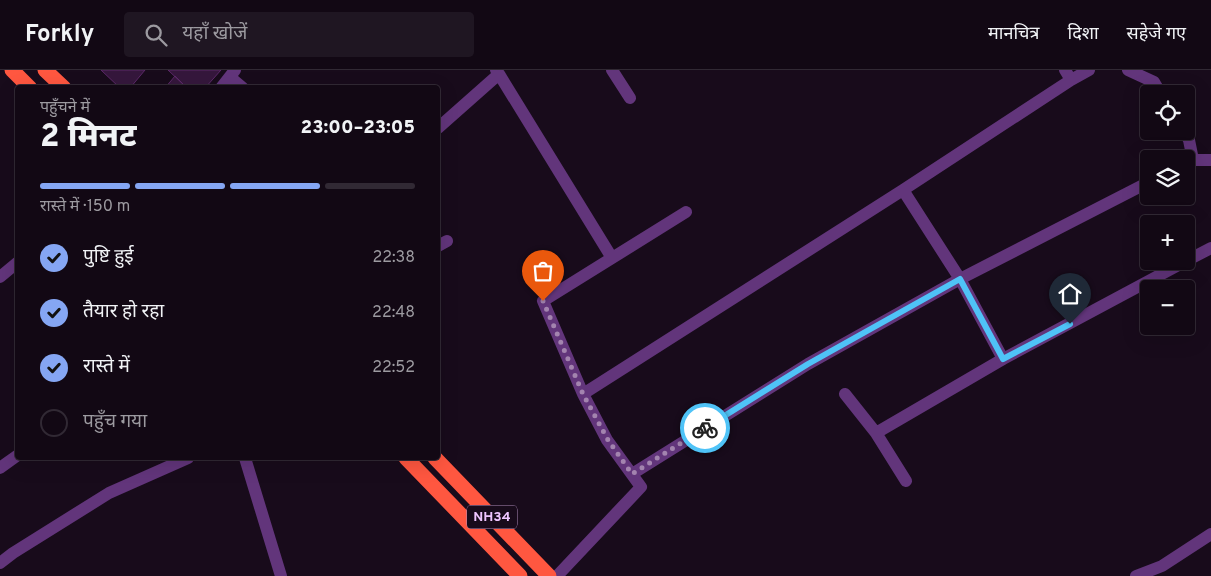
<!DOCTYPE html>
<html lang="hi">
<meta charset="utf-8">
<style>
:root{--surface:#120814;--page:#1f1622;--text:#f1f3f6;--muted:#9c9aa0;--line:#312934;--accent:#85a6f3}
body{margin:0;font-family:Overpass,"Noto Sans Devanagari",sans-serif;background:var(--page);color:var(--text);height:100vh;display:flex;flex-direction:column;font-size:19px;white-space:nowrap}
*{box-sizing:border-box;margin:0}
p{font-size:16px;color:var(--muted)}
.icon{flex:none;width:28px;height:28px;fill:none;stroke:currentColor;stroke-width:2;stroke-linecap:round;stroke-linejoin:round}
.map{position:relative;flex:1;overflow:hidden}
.panel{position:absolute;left:15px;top:15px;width:425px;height:375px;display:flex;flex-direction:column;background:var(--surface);border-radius:5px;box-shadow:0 5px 20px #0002,0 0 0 1px var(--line)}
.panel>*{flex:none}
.tools{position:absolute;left:1140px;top:15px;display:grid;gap:10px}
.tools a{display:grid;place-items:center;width:55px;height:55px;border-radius:5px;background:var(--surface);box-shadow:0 5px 20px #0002,0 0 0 1px var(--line);font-size:25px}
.pin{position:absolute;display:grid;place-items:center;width:42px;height:42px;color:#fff;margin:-51px -21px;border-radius:50% 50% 50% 0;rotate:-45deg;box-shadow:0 0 5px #0007}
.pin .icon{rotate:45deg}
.courier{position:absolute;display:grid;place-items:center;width:50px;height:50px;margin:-25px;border:4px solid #4fc3f7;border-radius:50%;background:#fff;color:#222;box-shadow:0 1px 6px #0007}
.headline em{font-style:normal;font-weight:800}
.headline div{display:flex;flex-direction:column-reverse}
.headline{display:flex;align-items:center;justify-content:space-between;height:85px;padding:0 25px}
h1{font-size:32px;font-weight:800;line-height:38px}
.bar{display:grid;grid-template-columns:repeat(4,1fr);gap:8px 5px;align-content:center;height:60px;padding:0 25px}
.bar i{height:6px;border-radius:4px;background:var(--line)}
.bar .selected{background:var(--accent)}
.bar p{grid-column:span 4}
ol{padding:0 25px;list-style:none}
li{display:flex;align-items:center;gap:15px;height:55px}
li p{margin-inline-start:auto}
li .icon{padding:5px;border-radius:50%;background:var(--accent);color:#111;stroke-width:4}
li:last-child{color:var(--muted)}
li i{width:28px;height:28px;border:2px solid var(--line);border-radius:50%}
header{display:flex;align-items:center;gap:30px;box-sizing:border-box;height:70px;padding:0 25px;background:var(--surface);border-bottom:1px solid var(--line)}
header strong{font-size:24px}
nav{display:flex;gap:28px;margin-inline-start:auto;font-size:18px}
.search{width:350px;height:45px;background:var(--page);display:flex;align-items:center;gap:12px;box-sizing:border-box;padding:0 18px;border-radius:5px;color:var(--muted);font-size:19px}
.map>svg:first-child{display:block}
</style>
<header>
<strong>Forkly</strong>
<div class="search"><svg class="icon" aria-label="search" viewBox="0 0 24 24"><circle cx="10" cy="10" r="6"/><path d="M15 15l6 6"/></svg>यहाँ खोजें</div>
<nav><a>मानचित्र</a><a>दिशा</a><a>सहेजे गए</a></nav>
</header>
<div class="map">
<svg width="1211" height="506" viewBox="0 0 1211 506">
<rect width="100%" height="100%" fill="#180b1b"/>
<path fill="#35173c" stroke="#5c2969" d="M 101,0 L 145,0 L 130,18 L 120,18 Z
M 168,0 L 221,0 L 205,18 L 187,18 Z
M 175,6 L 187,18 L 165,18 Z"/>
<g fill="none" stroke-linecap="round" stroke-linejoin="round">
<path stroke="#62357b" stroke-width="12" d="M 612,0 L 630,28
M 1065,0 L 1071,10 L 1089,0
M 1128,0 L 1154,12 L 1161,24
M 499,4 L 612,188
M 230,7 L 243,18
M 221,18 L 235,0
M 438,58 L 499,4 L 496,0
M 1184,61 L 1189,70 L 1193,90
M 1186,93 L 1193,90 L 1211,90
M 438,176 L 447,171
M 1186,191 L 1211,178
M 0,207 L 18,192
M 1003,289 L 1186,191
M 583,324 L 903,120 L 1071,10
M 845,324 L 876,363 L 906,411
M 876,363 L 1003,289 L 960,209 L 903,120
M 245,388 L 281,506
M 0,398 L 18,385
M 632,404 L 808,294 L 960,209 L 1149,112
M 0,493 L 13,483 L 109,423 L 188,388
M 557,506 L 641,417 L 607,370 L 583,324 L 543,231 L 686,142
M 1136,506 L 1162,496 L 1211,464"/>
<path stroke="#ff5740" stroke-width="15" d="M 12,0 L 30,18
M 45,0 L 64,18
M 406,388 L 520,506
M 435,388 L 549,506"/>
</g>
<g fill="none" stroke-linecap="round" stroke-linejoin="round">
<path stroke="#a384af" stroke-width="5" stroke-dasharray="0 9" d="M 543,231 L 583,324 L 608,370 L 632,404 L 705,358"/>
<path stroke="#4fc3f7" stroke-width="6" d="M 705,358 L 808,294 L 960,209 L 1003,289 L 1070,254"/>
</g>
<g text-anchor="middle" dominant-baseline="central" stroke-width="4.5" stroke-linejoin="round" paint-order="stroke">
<rect fill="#180b1b" stroke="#ae8dbb" stroke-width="1" x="467" y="435.5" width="50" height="23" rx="4"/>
<g font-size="14" font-weight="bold" fill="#eec5ff">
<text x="492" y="447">NH34</text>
</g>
</g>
</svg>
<div class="tools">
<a><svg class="icon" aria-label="locate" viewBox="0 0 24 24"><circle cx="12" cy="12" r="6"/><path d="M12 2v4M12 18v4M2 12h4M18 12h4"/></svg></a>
<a><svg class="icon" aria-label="layers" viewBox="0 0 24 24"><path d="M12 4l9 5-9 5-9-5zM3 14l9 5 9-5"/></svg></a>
<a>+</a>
<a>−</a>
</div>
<div class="pin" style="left:543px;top:231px;background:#ea580c"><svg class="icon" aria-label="bag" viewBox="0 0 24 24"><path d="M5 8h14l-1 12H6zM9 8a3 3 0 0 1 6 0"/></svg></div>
<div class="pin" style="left:1070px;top:254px;background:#1f2937"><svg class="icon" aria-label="home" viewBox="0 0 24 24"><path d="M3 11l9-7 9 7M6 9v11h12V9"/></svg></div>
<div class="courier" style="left:705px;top:358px"><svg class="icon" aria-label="bike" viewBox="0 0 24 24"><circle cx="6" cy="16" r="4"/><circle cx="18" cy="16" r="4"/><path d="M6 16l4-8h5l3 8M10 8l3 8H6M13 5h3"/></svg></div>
<section class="panel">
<div class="headline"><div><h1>2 मिनट</h1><p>पहुँचने में</p></div><em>23:00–23:05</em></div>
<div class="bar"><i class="selected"></i><i class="selected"></i><i class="selected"></i><i></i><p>रास्ते में · 150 m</p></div>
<ol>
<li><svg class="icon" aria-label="check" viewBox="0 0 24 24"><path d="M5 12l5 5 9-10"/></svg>पुष्टि हुई<p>22:38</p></li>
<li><svg class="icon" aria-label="check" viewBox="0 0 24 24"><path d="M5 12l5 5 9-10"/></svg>तैयार हो रहा<p>22:48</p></li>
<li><svg class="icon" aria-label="check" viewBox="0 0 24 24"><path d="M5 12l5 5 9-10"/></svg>रास्ते में<p>22:52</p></li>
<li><i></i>पहुँच गया</li>
</ol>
</section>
</div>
